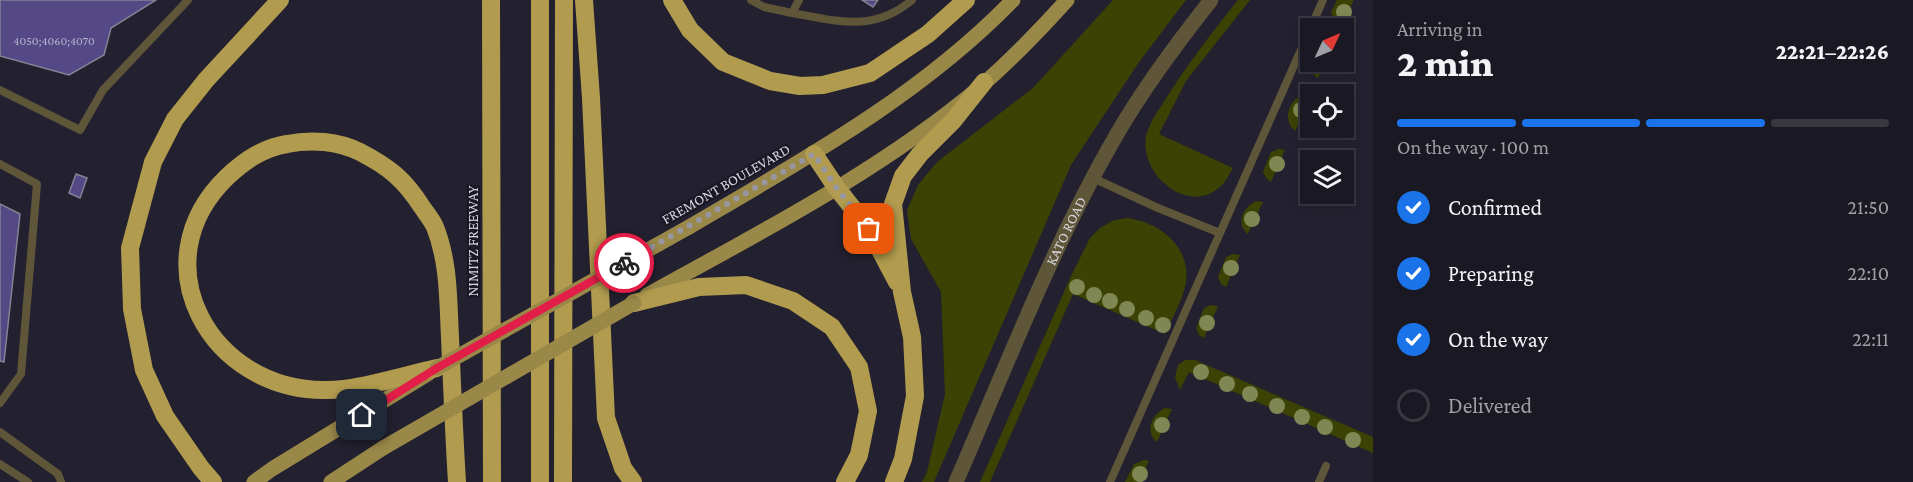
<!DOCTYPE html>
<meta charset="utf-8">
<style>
:root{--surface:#1a1923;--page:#23222b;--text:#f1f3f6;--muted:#9fa0a6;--line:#383841;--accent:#1a73e8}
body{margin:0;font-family:"Crimson Pro",serif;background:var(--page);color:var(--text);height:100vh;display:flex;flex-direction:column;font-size:22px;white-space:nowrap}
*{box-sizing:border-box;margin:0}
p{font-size:20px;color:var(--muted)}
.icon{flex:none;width:33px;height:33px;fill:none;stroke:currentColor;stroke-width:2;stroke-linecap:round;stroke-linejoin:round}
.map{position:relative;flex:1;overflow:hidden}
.side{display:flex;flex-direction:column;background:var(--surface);width:540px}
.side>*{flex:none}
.needle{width:39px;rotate:46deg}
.tools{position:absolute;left:1300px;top:18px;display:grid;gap:12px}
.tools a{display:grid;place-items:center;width:54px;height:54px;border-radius:0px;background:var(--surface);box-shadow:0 3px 9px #0003,0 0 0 2px var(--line);font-size:30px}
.pin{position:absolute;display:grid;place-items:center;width:51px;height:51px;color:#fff;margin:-26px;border-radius:12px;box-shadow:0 3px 9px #0006}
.courier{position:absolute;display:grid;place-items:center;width:60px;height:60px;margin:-30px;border:4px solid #e11d48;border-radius:50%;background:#fff;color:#222;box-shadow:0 2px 8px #0007}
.summary em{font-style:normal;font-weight:800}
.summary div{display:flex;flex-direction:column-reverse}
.summary{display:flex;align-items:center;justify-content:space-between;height:102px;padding:0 24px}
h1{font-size:39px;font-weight:800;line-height:45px}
.bar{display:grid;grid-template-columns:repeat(4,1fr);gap:9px 6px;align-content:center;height:72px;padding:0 24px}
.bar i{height:8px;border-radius:4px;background:var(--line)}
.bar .current{background:var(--accent)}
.bar p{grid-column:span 4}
ol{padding:0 24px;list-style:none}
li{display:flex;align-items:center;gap:18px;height:66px}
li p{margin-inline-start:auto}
li .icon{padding:6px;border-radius:50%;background:var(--accent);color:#fff;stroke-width:4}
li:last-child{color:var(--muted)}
li i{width:33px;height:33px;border:3px solid var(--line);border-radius:50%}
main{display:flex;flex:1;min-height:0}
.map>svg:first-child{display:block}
</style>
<main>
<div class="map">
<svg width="1373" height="482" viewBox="0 0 1373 482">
<rect width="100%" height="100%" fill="#23212f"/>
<path fill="#3b4203" d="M 1113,0 L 1186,0 L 1137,65 L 1071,165 L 934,482 L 922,482 L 927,472 L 945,394 L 941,292 L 911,239 L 907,210 L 918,185 L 937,162 L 1033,88 Z
M 1238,0 L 1250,0 L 1186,81 L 1159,134 L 1233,168 C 1229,174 1226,182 1220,187 C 1187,216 1139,174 1146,136 C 1149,123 1158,111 1165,100 C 1187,65 1212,32 1238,0 Z
M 1337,0 L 1354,0 L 1340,27 L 1334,21 L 1331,12 Z
M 1311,59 L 1311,62 L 1326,62 L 1318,78 C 1311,73 1307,67 1311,59 Z
M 1305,94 L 1311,96 L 1311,99 L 1295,131 C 1282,120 1288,99 1305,94 Z
M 1279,149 L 1285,150 L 1271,182 L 1266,178 L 1263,172 L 1271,152 Z
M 1256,201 L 1263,202 L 1248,234 C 1235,225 1243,207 1256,201 Z
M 1126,218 C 1158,221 1191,246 1186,282 C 1183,300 1172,318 1165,334 L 1073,294 L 990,482 L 980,482 L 1071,276 L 1090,238 L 1100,228 L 1112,221 Z
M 1233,254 L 1240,255 L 1226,287 L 1221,284 L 1218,277 L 1226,257 Z
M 1211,305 L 1218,306 L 1204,338 L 1199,335 L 1196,328 L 1204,308 Z
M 1185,360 L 1195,360 L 1373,437 L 1373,453 L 1189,372 L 1180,390 L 1175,377 L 1178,365 Z
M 1165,408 L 1172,409 L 1157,442 C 1144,432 1152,414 1165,408 Z
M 1144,460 L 1149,461 L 1140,481 L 1142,482 L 1125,482 L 1134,464 Z"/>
<path fill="#544887" stroke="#848293" stroke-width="1.5" d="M 0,0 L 156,0 L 111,28 L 104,55 L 69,75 L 0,56 Z
M 862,0 L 878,0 L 873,7 Z
M 76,174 L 87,178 L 80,198 L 69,193 Z
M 0,204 L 20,214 L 4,362 L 0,361 Z"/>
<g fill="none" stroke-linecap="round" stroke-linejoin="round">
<path stroke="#5e5d69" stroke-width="4" stroke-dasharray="6 3" stroke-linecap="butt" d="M 1140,482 L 1140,481"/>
<path stroke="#5f5639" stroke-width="8" d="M 751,0 L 764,7 L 792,13 L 799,0
M 792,13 C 838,21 873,33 912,0
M 0,90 L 80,130 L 103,90 L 188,0
M 0,164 L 37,184 L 21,374 L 0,403
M 1093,178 L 1158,208 L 1220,233
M 0,432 L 58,474 L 61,482
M 0,464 L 28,482
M 1110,482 L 1323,0
M 1319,482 L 1326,466"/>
<path stroke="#5f5639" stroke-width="15" id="s1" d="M 956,482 C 1007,365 1053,244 1117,134 C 1144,87 1177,43 1211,0"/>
<path stroke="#9a8849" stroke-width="15" d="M 689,227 C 803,160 920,96 1013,0
M 647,295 C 759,233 882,170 980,87 C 1011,60 1040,30 1067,0
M 254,482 L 272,469 L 429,373
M 331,482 L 383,448"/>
<path stroke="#b19b4e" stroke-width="18" d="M 491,0 L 492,482
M 540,0 L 540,482
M 584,0 L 591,98 L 606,418 L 623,468 L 633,482
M 672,0 L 690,30 L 723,62 L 770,81 L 800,86 L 823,85 L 870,73 L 928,34 L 966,0
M 814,154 L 836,187 L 869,229 L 897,282
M 634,303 L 699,287 L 746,285 L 793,301 L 832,327 L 859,367 L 868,411 L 859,455 L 845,482
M 437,368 C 405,375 358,390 327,390 C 211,392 138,263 227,177 C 245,160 263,148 287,144 C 311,139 338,141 360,152 C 389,167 404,179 422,207 C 426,213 432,220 435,227 C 449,262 448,300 450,337 C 452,385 454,434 457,482
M 213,482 L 201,468 L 165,416 L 144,370 L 132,309 L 130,248 L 153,162 L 175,119 L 206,80 L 280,0
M 563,482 L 564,0
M 894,482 L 903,459 L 915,396 L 912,337 L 902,292 L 893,204 L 903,176 L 920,154 L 953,121 L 984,82"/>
<path stroke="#9a8849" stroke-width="15" d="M 437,368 L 689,227
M 383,448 L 634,303"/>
</g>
<g fill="#7f8754">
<circle cx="1344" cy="12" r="8"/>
<circle cx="1301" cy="110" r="8"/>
<circle cx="1277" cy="164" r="8"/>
<circle cx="1252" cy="219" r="8"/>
<circle cx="1231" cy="268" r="8"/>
<circle cx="1077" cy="287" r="8"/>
<circle cx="1094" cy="295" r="8"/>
<circle cx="1110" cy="301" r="8"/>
<circle cx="1127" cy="309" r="8"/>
<circle cx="1146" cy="318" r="8"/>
<circle cx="1207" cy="323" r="8"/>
<circle cx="1163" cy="325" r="8"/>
<circle cx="1201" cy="372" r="8"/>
<circle cx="1227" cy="384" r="8"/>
<circle cx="1250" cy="394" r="8"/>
<circle cx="1277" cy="406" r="8"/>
<circle cx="1302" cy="417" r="8"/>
<circle cx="1162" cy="425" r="8"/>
<circle cx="1325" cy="427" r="8"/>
<circle cx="1353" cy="440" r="8"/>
<circle cx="1140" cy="474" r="8"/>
</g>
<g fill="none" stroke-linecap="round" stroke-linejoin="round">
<path stroke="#9796a1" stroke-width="6" stroke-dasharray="0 10.8" d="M 624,263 L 814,154 L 836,187 L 869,229"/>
<path stroke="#e11d48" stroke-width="8" d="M 362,415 L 437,368 L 624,263"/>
</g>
<g text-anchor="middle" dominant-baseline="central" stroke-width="4.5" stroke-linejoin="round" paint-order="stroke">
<g font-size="12" fill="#b6b2c8">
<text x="54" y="41">4050;4060;4070</text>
</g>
<g font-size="15" fill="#d6d5de" stroke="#1a1825">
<text transform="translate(726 184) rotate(-30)">FREMONT BOULEVARD</text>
<text stroke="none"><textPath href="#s1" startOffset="274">KATO ROAD</textPath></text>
<text transform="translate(473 241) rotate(-90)">NIMITZ FREEWAY</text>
</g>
</g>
</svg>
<div class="tools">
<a><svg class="needle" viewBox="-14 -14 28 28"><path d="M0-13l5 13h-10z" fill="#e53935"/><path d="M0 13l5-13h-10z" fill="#9fa0a6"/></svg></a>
<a><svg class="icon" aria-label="locate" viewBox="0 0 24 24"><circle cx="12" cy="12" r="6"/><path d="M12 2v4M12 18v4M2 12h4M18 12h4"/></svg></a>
<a><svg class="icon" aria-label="layers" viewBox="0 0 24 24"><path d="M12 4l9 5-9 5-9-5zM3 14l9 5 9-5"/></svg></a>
</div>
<div class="pin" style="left:869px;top:229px;background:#ea580c"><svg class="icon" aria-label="bag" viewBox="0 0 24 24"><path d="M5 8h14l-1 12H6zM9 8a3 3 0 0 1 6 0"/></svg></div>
<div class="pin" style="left:362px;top:415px;background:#1f2937"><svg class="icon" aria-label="home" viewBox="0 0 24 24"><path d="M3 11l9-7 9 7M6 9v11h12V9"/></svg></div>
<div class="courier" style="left:624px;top:263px"><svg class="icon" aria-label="bike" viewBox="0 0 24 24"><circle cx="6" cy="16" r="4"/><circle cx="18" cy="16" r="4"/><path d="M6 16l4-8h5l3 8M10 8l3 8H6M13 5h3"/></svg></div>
</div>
<section class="side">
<div class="summary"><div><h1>2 min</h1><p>Arriving in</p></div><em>22:21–22:26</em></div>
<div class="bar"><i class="current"></i><i class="current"></i><i class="current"></i><i></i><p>On the way · 100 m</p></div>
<ol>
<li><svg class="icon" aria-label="check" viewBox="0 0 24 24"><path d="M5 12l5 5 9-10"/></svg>Confirmed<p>21:50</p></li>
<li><svg class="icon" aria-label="check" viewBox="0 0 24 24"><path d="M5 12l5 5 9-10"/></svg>Preparing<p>22:10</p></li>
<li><svg class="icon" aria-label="check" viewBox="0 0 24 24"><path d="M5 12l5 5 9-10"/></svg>On the way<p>22:11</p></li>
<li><i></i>Delivered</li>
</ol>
</section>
</main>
